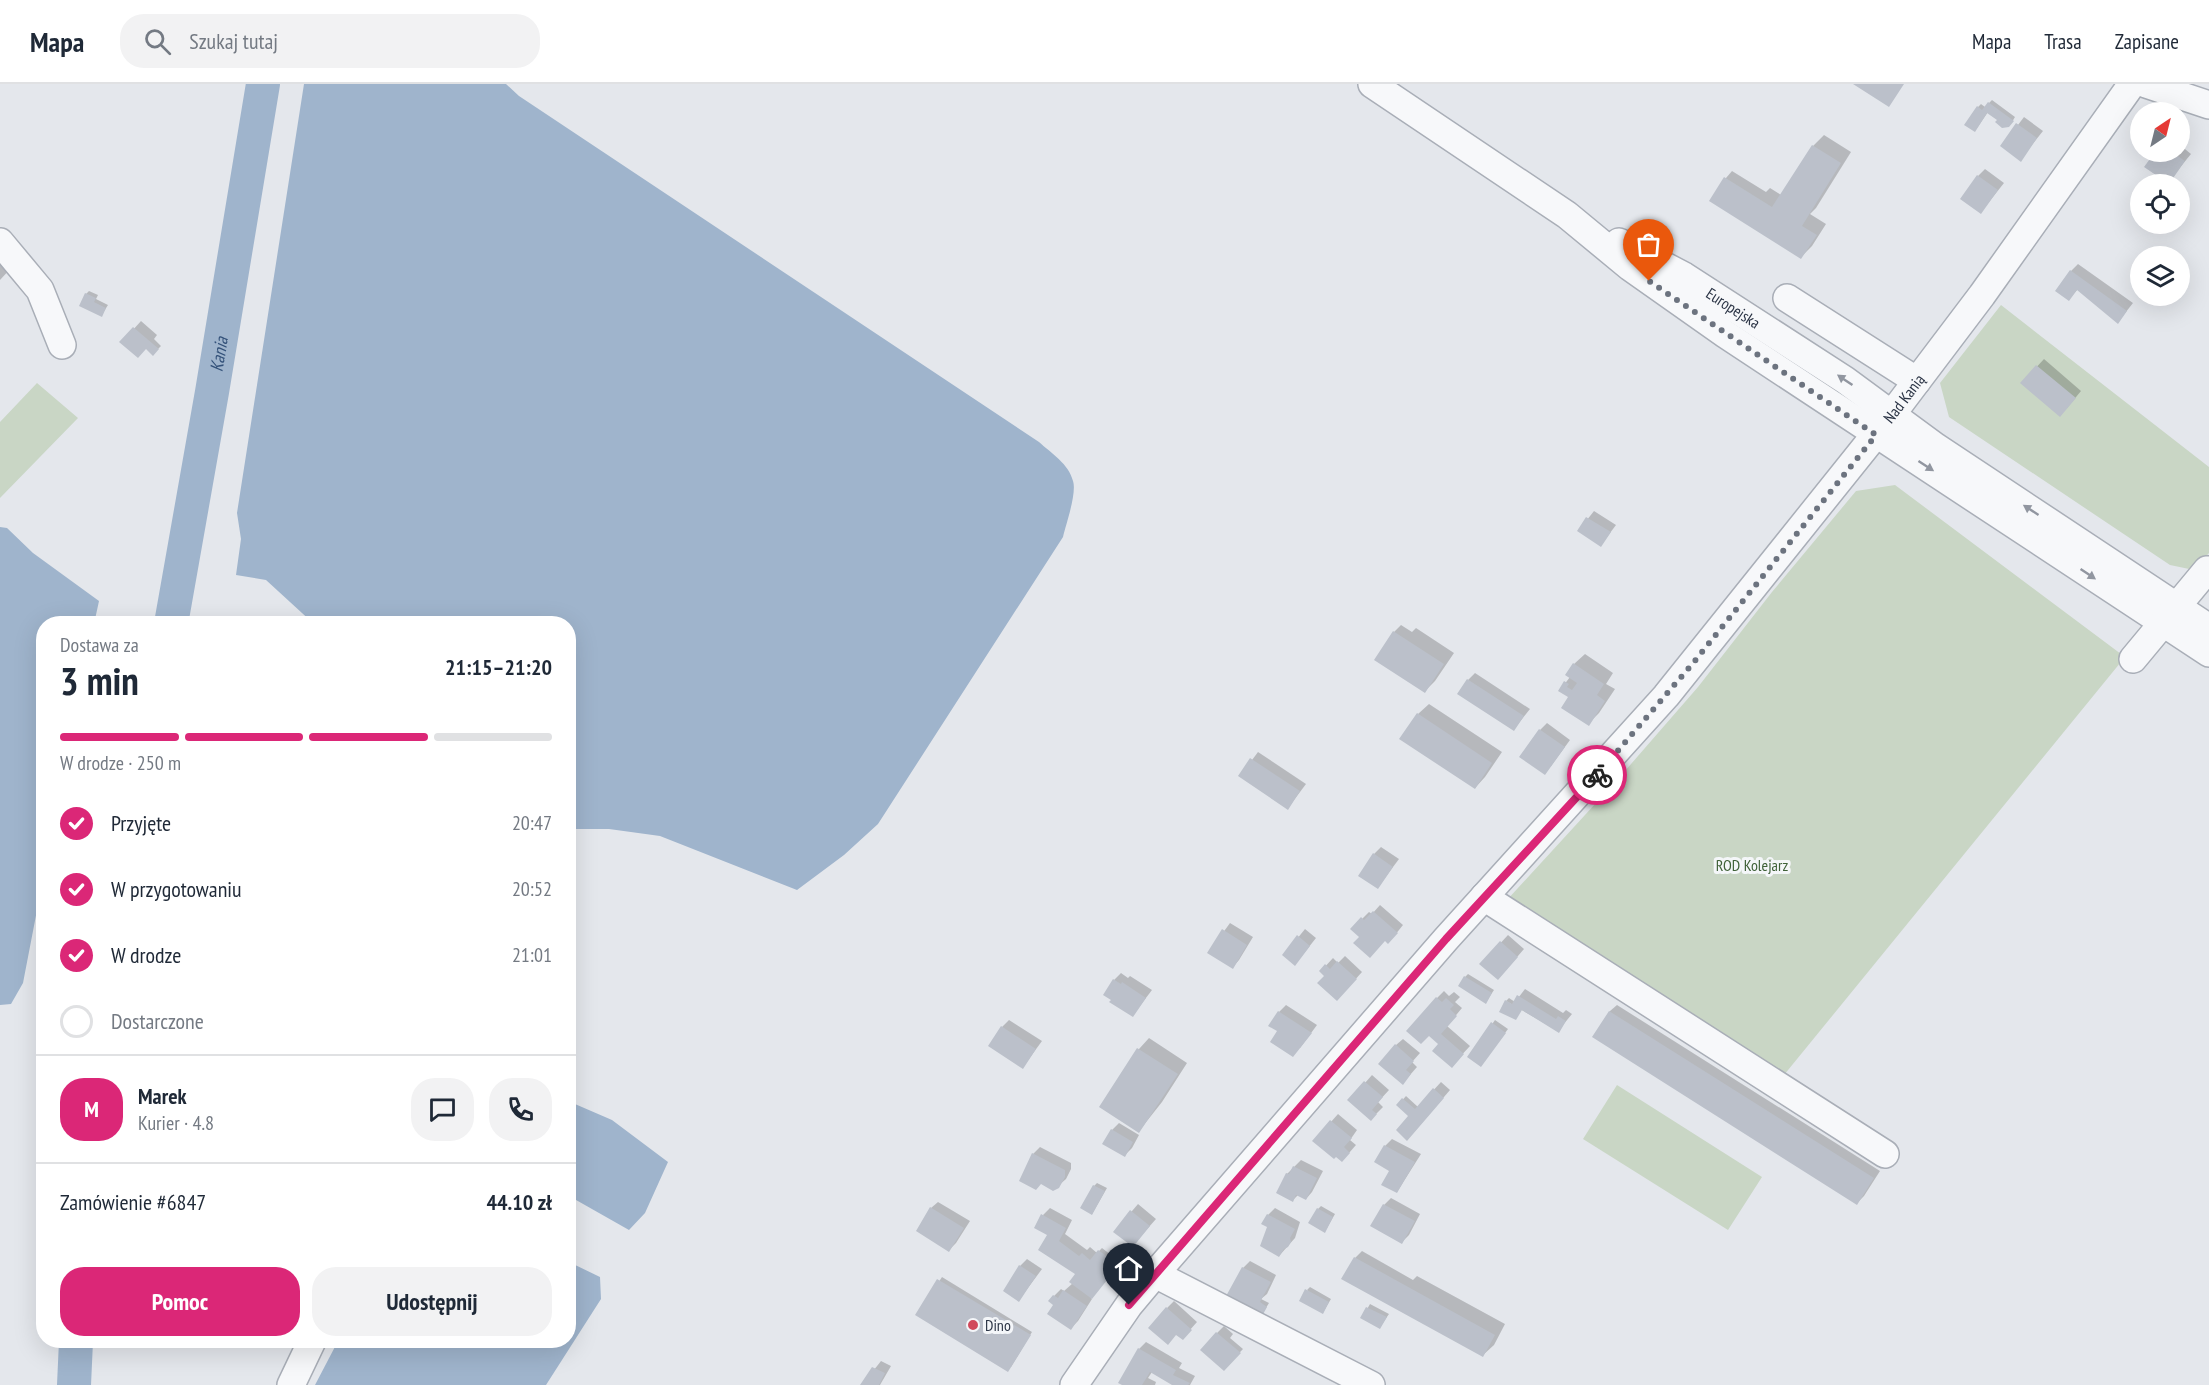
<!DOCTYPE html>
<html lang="pl">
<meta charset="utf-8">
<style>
:root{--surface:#fff;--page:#f2f2f3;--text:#1f2937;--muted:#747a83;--line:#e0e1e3;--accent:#db2777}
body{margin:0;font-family:"PT Sans Narrow",sans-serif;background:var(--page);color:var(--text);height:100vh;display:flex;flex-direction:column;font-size:22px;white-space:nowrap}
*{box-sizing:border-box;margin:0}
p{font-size:20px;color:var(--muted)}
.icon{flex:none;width:33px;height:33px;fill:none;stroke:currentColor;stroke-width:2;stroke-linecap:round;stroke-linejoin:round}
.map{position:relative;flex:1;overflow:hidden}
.sheet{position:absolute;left:36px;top:532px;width:540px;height:732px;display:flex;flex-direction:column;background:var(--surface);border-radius:24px;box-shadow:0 6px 24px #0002}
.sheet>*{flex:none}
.needle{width:39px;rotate:35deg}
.tools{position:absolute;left:2130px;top:18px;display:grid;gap:12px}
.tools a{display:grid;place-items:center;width:60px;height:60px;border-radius:50%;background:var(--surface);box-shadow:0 6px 24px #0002;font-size:30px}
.pin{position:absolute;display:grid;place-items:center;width:51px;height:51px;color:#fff;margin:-62px -26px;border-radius:50% 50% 50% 0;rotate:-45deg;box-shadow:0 0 6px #0007}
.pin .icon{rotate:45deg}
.courier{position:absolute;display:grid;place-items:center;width:60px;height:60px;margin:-30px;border:4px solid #db2777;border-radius:50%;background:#fff;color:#222;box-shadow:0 2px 8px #0007}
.summary em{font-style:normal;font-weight:700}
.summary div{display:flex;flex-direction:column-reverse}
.summary{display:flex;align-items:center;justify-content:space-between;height:102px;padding:0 24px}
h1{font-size:39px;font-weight:700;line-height:45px}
.bar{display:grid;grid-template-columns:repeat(4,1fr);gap:9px 6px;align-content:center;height:72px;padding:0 24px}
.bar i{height:8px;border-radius:4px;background:var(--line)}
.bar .selected{background:var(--accent)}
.bar p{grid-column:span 4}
.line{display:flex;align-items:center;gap:15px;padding:0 24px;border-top:2px solid var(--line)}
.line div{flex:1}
.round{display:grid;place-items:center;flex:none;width:63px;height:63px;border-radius:24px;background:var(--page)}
ol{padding:0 24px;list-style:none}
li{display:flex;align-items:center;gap:18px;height:66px}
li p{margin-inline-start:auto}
li .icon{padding:6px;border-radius:50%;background:var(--accent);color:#fff;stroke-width:4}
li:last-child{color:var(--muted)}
li i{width:33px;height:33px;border:3px solid var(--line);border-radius:50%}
.cta{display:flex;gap:12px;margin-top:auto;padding:12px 24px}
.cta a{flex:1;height:69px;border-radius:24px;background:var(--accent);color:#fff;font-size:24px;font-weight:700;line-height:69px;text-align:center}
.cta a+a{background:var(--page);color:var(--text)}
header{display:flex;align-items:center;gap:36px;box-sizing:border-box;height:84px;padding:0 30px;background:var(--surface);border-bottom:2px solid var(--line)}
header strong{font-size:28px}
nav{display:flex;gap:33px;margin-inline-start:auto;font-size:21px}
.search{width:420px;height:54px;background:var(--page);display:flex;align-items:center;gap:15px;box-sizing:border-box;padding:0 21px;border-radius:24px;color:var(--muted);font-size:22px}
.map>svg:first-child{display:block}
</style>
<header>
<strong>Mapa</strong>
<div class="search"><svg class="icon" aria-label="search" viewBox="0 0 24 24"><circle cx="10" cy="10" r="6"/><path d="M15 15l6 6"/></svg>Szukaj tutaj</div>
<nav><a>Mapa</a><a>Trasa</a><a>Zapisane</a></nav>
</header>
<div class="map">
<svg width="2209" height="1301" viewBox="0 0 2209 1301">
<rect width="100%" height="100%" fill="#e4e7ec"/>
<path fill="#c9d6c5" d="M 2001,221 L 2209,383 L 2209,469 L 2194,486 L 2170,481 L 1949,333 L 1940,299 Z
M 37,299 L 78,334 L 0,414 L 0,338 Z
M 1895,401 L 2125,573 L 1784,991 L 1506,817 L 1618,695 L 1698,603 L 1772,508 L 1856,407 Z
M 1617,1001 L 1762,1093 L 1728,1146 L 1583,1055 Z"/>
<path fill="#9fb4cc" d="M 304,0 L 506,0 L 519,12 L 1039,358 C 1051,369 1069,380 1073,397 C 1077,409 1066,440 1063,453 L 878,740 L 844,771 L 797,806 L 660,752 L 609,745 L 569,745 L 568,540 L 314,540 L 266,496 L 236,491 L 241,455 L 237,429 Z
M 0,443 L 7,444 L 33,469 L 99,517 L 94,540 L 44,540 L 43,795 L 23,899 L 11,920 L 0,921 Z
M 568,1017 L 612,1036 L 668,1078 L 645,1129 L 629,1146 L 569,1112 Z
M 569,1178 L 600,1193 L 601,1215 L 546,1301 L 315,1301 L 338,1257 L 568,1257 Z"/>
<path fill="#0003" d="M 1992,16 L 2015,33 L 2012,38 L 1999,35 L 1988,28 L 1977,44 L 1978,23 L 1981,20 L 1985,23 Z
M 2024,33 L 2043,47 L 2020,76 L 2002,62 Z
M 1824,51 L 1851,68 L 1816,124 L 1810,130 L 1826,140 L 1812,162 L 1801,173 L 1711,117 L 1726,94 L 1732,87 L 1766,108 L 1770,104 L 1781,111 L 1813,62 Z
M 2180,61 L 2191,70 L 2168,98 L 2146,82 L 2157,68 L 2180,68 Z
M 1985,85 L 2004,99 L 1981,128 L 1978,92 Z
M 0,150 L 24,170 L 0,196 Z
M 2078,180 L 2133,219 L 2118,238 L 2078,205 L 2069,215 L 2071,187 Z
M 89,207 L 98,211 L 96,215 L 108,221 L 101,232 L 86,210 Z
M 141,237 L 157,251 L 154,255 L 161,262 L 153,270 L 146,264 L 122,258 Z
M 2044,275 L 2081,307 L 2067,324 L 2022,299 Z
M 1594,427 L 1616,441 L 1601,461 L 1579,446 Z
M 1401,541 L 1412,548 L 1416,544 L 1454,569 L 1435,597 L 1424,608 L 1394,548 Z
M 1585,570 L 1613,589 L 1606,600 L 1615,605 L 1599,629 L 1588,640 L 1570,612 L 1560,606 L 1570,593 L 1574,580 Z
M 1475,589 L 1530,625 L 1514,645 L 1468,596 Z
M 1429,620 L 1502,668 L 1485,693 L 1475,704 L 1418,630 Z
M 1547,639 L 1570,656 L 1551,682 L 1540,646 Z
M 1258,668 L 1306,700 L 1288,724 L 1240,692 Z
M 1381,763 L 1399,775 L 1378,803 L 1374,770 Z
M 1380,821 L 1403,841 L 1395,851 L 1386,855 L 1361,853 L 1352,845 L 1369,828 L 1372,830 Z
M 1230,839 L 1253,853 L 1239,876 L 1233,883 L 1209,868 Z
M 1305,845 L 1316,854 L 1301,873 L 1284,871 Z
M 1508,851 L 1524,865 L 1505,887 L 1481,880 Z
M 1345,872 L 1362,888 L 1344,908 L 1321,887 L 1333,874 L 1338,879 Z
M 1121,889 L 1128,894 L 1130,892 L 1152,906 L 1133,931 L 1114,896 Z
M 1468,890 L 1494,906 L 1486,918 L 1465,893 Z
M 1525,905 L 1563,929 L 1566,926 L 1572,930 L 1558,947 L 1506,917 L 1509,914 L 1515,918 Z
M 1444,907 L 1449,912 L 1454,908 L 1460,913 L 1455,918 L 1462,924 L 1447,942 L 1470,962 L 1458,975 L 1429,950 L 1437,914 Z
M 1286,921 L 1317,941 L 1300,964 L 1279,947 L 1279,928 Z
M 1617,921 L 1880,1087 L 1864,1112 L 1857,1119 L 1594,953 L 1610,927 Z
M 1009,936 L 1042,957 L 1023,983 L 1002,943 Z
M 1495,936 L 1508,945 L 1481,981 L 1469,973 Z
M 1149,954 L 1187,979 L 1162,1018 L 1139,1047 L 1101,1023 L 1139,965 Z
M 1403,955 L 1420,969 L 1412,978 L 1417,983 L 1403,999 L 1396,961 Z
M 1372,991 L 1389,1006 L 1378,1018 L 1383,1023 L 1371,1035 L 1350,1016 Z
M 1441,998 L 1450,1006 L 1414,1048 L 1413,1026 L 1398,1021 L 1406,1012 L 1418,1023 Z
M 1338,1030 L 1357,1046 L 1350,1056 L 1356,1061 L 1349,1069 L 1314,1057 Z
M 1119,1039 L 1139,1051 L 1132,1064 L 1125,1071 L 1112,1046 Z
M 1392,1055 L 1421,1070 L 1397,1108 L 1390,1087 L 1385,1062 Z
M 1040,1063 L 1071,1079 L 1071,1085 L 1066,1095 L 1058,1102 L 1033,1070 Z
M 1301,1076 L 1323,1087 L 1312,1108 L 1306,1115 L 1298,1111 L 1293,1116 L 1287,1090 Z
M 1097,1099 L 1107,1104 L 1092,1130 L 1094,1102 Z
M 1391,1114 L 1420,1130 L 1409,1151 L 1402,1158 L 1384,1121 Z
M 938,1118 L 970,1137 L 956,1159 L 949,1166 L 931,1124 Z
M 1138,1120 L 1156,1135 L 1133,1161 L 1115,1147 Z
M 1321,1122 L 1335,1130 L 1327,1144 L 1318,1125 Z
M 1050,1124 L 1072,1136 L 1065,1150 L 1087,1166 L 1090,1163 L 1097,1169 L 1102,1164 L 1120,1178 L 1091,1214 L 1092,1215 L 1078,1237 L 1071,1244 L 1055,1221 L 1054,1212 L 1061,1205 L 1064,1207 L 1073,1199 L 1077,1189 L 1049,1150 L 1043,1131 Z
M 1275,1124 L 1300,1138 L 1295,1154 L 1279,1172 L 1269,1142 L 1268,1131 Z
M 1362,1167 L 1413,1196 L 1417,1192 L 1505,1240 L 1494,1261 L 1483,1271 L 1355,1174 Z
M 1027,1175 L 1042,1185 L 1019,1216 L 1020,1182 Z
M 1250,1177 L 1276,1191 L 1267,1210 L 1261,1215 L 1269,1219 L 1261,1232 L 1243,1184 Z
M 942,1193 L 1032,1248 L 1011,1283 L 917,1231 Z
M 1310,1203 L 1331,1215 L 1325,1225 L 1307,1206 Z
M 1174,1217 L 1197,1238 L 1189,1247 L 1177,1249 L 1167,1224 Z
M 1370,1220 L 1389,1230 L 1380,1243 L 1362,1234 Z
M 1224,1242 L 1233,1250 L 1230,1254 L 1243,1265 L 1224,1285 L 1217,1249 Z
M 1146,1258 L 1182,1279 L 1179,1284 L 1195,1292 L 1190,1301 L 1175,1301 L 1152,1288 L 1148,1294 L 1156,1298 L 1155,1301 L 1125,1301 L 1139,1265 Z
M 881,1277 L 891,1282 L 880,1301 L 862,1301 Z"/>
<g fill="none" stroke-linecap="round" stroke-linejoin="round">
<g stroke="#9fb4cc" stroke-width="34">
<path id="s1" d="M 171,540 L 212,308 L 263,0"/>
<path d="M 74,1301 L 76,1257"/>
</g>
</g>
<path fill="#bbc0ca" d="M 1853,0 L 1904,0 L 1889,23 Z
M 1988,18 L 2014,37 L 2009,43 L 2002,44 L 1995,38 L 1997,36 L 1987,29 L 1975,48 L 1964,41 L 1977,22 L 1982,26 Z
M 2016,39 L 2037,54 L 2021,78 L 2000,62 Z
M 1812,61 L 1841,79 L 1802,142 L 1817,151 L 1801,175 L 1709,117 L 1724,93 L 1772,123 Z
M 2155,68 L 2172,68 L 2185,77 L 2169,100 L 2144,83 Z
M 1977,91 L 1998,106 L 1981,130 L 1960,115 Z
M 2070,186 L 2127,227 L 2118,240 L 2077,206 L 2069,217 L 2055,207 Z
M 85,209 L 96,214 L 94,218 L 106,224 L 102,233 L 79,222 Z
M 133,243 L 159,265 L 153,272 L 146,265 L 138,274 L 119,258 Z
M 2036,281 L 2076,314 L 2060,333 L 2020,299 Z
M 1586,433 L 1611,448 L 1601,463 L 1577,447 Z
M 1393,547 L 1444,580 L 1425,609 L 1374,576 Z
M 1573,579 L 1604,600 L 1597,611 L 1605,617 L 1589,642 L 1561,624 L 1568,613 L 1558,607 L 1564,597 L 1569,600 L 1567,603 L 1572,606 L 1577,599 L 1565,591 Z
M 1467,595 L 1524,632 L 1514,647 L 1457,610 Z
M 1417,629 L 1492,679 L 1475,705 L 1399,655 Z
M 1539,645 L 1565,663 L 1545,691 L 1519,673 Z
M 1250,674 L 1300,707 L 1288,726 L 1238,692 Z
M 1373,769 L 1393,783 L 1378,805 L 1358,792 Z
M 1373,827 L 1398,849 L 1388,860 L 1385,857 L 1370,874 L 1353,859 L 1359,853 L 1350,845 L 1361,833 L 1364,836 Z
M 1222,845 L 1247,861 L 1233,885 L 1207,869 Z
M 1297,851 L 1310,862 L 1295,882 L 1282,871 Z
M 1500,857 L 1518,873 L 1498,896 L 1479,880 Z
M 1337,877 L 1357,895 L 1337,917 L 1317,899 L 1324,892 L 1319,887 L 1325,880 L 1330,885 Z
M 1464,892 L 1492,909 L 1486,920 L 1458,902 Z
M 1113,895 L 1121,900 L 1122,898 L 1146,914 L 1133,933 L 1109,918 L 1111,916 L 1103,911 Z
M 1517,911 L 1556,935 L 1558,932 L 1566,937 L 1559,949 L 1522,926 L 1516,936 L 1499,928 L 1505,916 L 1512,920 Z
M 1436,913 L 1442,918 L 1446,914 L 1454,921 L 1450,925 L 1457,932 L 1441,950 L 1464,970 L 1452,984 L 1432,967 L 1438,960 L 1429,952 L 1421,960 L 1406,947 Z
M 1278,927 L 1312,949 L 1293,973 L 1270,958 L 1277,947 L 1268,942 Z
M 1609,927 L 1874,1094 L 1857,1121 L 1592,953 Z
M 1491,938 L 1506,949 L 1481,983 L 1467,973 Z
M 1001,942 L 1036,965 L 1023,985 L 988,962 Z
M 1395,960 L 1414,977 L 1406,986 L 1411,990 L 1403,1001 L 1378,980 Z
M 1137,964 L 1178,990 L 1139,1049 L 1099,1023 Z
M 1364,997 L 1383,1013 L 1372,1026 L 1377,1030 L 1371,1037 L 1347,1016 Z
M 1433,1004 L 1444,1014 L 1407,1057 L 1396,1046 L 1408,1032 L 1396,1021 L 1402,1014 L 1415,1025 Z
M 1330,1036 L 1352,1054 L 1344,1063 L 1350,1069 L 1342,1078 L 1336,1073 L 1334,1075 L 1312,1057 Z
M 1111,1045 L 1133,1058 L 1125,1073 L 1102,1060 Z
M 1384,1061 L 1415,1078 L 1397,1109 L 1381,1101 L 1389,1087 L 1374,1078 Z
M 1032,1069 L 1065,1086 L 1065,1093 L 1059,1104 L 1053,1107 L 1041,1100 L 1036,1106 L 1019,1097 Z
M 1293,1082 L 1317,1094 L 1306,1116 L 1296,1111 L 1293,1118 L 1276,1109 L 1286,1089 L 1289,1090 Z
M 1093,1101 L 1105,1107 L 1092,1131 L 1080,1124 Z
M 1383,1120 L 1415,1137 L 1402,1160 L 1370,1142 Z
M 930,1123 L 964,1144 L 949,1168 L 916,1147 Z
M 1317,1124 L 1333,1133 L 1325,1149 L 1308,1139 Z
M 1130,1126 L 1150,1142 L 1133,1163 L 1113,1148 Z
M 1041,1130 L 1066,1144 L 1059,1157 L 1079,1172 L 1082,1169 L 1090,1176 L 1098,1166 L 1119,1181 L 1092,1215 L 1069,1198 L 1075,1190 L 1038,1166 L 1047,1151 L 1034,1144 Z
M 1267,1130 L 1295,1145 L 1290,1154 L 1291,1158 L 1288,1163 L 1284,1165 L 1279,1173 L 1260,1162 L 1267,1143 L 1261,1140 Z
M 1354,1173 L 1495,1251 L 1483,1273 L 1341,1195 Z
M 1019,1181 L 1036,1192 L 1019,1218 L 1003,1207 Z
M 1242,1183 L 1271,1198 L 1260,1218 L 1267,1223 L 1261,1234 L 1225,1214 Z
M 937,1195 L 1031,1251 L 1008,1288 L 915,1231 Z
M 1305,1205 L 1329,1218 L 1323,1230 L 1299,1217 Z
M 1063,1206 L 1087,1222 L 1071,1246 L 1047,1230 L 1053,1221 L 1048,1217 L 1053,1211 L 1058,1214 Z
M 1166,1223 L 1192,1246 L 1183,1256 L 1176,1251 L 1168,1261 L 1148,1244 Z
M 1366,1223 L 1387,1233 L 1380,1245 L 1360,1234 Z
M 1216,1248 L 1241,1269 L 1224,1287 L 1200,1266 Z
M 1138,1264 L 1176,1286 L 1173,1291 L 1190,1299 L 1188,1301 L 1172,1301 L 1150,1288 L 1142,1301 L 1122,1301 L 1118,1299 Z
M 872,1283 L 885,1289 L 879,1301 L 860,1301 Z"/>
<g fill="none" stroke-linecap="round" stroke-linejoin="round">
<g stroke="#a9aeb7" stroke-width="30">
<g id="minor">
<path d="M 1372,0 L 1567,131 L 1630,183 L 1725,250 L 2209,569"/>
<path d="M 2146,0 L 2209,21"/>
<path d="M 0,158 L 40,206 L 62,261"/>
<path id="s2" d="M 1619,158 L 1684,192 L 1845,296 L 1936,363 L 2209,544"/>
<path d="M 1787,214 L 1917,297"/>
<path d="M 2133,575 L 2207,486"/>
<path d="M 1484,813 L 1885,1070"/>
<path d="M 1155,1190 L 1371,1301"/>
<path d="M 291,1301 L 312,1257"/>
<path id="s3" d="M 1074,1301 L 1129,1221 L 1155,1190 L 1446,855 L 1666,612 L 1892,330 L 1982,211 L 2132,0"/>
</g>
</g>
<use href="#minor" stroke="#f7f8fa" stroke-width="27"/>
</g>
<defs><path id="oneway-solid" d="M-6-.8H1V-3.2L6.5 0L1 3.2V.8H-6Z" transform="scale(1.5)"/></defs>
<g fill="#9196a0">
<use href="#oneway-solid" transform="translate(1845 296) rotate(-146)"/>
<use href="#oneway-solid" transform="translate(1926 382) rotate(33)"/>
<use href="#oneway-solid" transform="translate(2031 426) rotate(-147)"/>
<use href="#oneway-solid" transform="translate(2088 490) rotate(34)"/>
</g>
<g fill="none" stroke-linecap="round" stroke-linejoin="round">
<path stroke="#6c737f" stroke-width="6" stroke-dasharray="0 10.8" d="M 1597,691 L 1694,578 L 1876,351 L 1649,197"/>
<path stroke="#db2777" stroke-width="8" d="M 1129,1221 L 1446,855 L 1597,691"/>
</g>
<circle fill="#d1495b" stroke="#f4f6f9" stroke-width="2" cx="973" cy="1241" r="6"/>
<g text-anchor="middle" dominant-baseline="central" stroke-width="6" stroke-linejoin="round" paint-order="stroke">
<g font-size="16" fill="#2b3445" stroke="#f4f6f9">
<text stroke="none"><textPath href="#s2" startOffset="132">Europejska</textPath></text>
<text stroke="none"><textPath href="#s3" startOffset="1290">Nad Kanią</textPath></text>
</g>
<g font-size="16" fill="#3f6138" stroke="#f4f6f9">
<text x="1752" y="781">ROD Kolejarz</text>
</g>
<g font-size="16" fill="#2b3445" stroke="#f4f6f9" text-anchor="start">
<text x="985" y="1241">Dino</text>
</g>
<g font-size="18" font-style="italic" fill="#34527a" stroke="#f4f6f9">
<text stroke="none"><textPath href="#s1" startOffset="274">Kania</textPath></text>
</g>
</g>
</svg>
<div class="tools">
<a><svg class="needle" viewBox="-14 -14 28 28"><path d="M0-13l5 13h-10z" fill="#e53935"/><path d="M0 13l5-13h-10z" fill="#747a83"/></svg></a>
<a><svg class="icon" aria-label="locate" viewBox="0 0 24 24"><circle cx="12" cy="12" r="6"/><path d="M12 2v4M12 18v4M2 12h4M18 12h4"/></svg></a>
<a><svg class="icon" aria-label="layers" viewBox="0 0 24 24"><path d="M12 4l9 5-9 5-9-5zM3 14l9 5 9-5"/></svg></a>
</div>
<div class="pin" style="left:1649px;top:197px;background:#ea580c"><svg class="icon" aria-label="bag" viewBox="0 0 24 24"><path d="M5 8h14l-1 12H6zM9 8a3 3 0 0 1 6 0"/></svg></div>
<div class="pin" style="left:1129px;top:1221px;background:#1f2937"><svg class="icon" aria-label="home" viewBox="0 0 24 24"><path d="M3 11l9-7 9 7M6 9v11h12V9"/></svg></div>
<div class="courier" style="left:1597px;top:691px"><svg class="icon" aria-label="bike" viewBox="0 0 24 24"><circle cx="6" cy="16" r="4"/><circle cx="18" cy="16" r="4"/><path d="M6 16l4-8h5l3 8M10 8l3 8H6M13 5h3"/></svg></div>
<section class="sheet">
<div class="summary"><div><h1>3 min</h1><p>Dostawa za</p></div><em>21:15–21:20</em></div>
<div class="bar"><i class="selected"></i><i class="selected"></i><i class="selected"></i><i></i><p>W drodze · 250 m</p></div>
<ol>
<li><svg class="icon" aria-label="check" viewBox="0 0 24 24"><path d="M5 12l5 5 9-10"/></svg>Przyjęte<p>20:47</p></li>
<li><svg class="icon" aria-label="check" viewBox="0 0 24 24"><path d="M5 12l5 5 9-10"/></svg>W przygotowaniu<p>20:52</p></li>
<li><svg class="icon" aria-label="check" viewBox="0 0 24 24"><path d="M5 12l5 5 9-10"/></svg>W drodze<p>21:01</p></li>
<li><i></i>Dostarczone</li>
</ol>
<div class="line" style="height:108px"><b class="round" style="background:var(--accent);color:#fff">M</b><div><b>Marek</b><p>Kurier · 4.8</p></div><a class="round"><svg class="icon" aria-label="chat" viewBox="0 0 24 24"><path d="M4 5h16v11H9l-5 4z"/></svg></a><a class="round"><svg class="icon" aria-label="phone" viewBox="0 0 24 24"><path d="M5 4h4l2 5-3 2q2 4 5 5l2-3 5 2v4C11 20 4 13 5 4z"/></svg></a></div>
<div class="line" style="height:78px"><div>Zamówienie #6847</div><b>44.10 zł</b></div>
<div class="cta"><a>Pomoc</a><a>Udostępnij</a></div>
</section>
</div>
